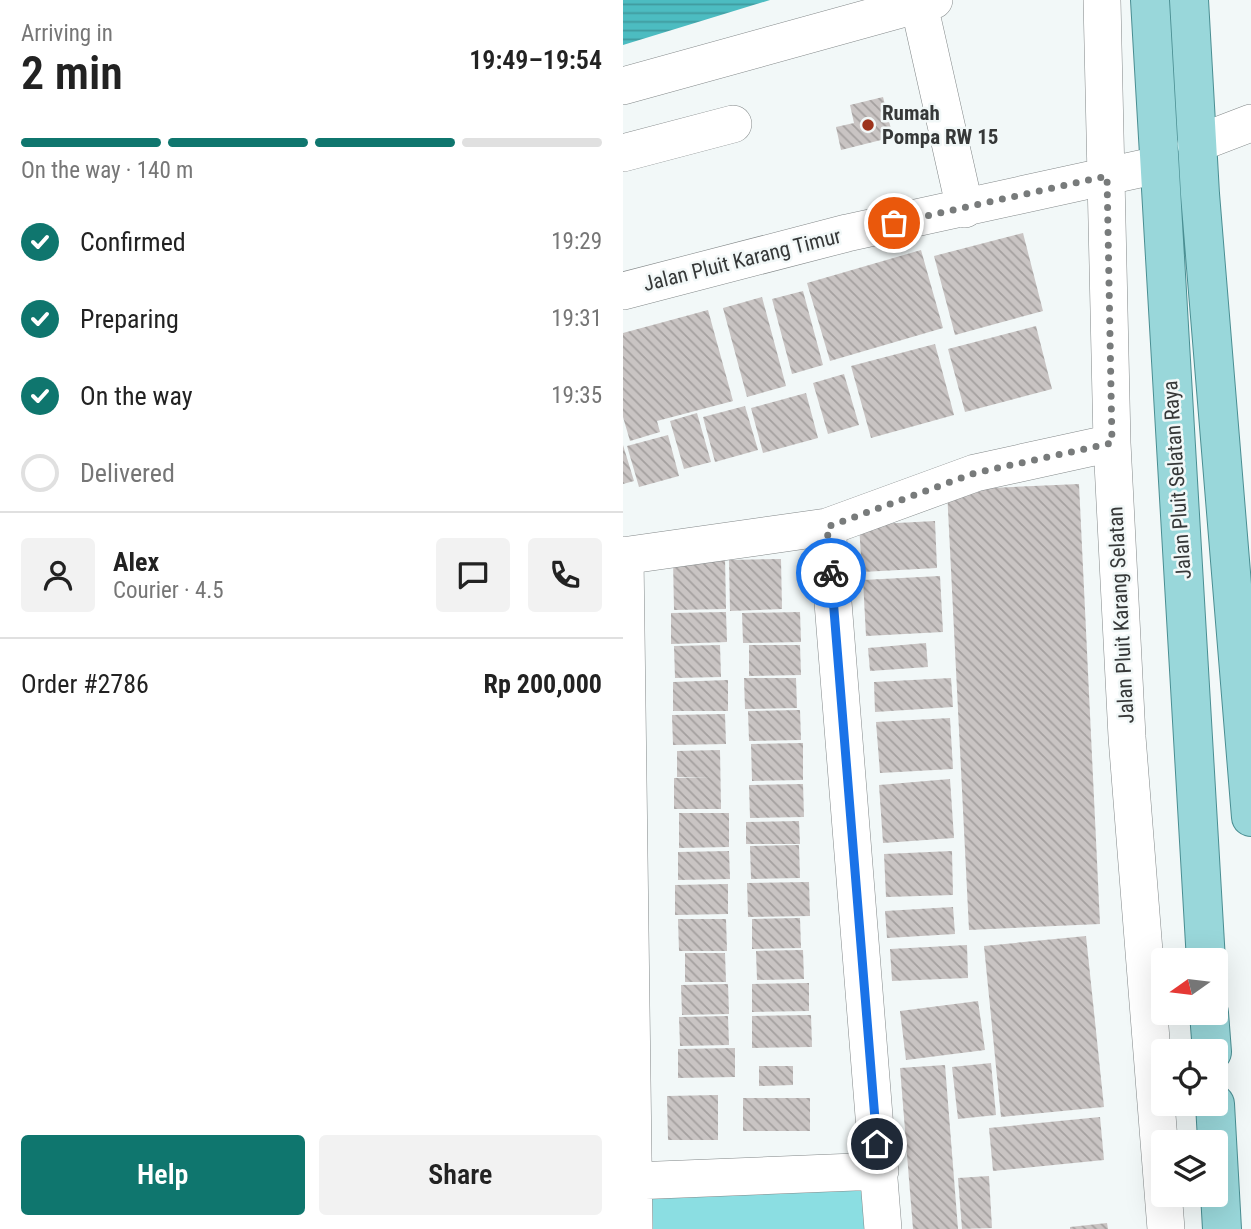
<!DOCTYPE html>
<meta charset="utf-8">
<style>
:root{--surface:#fff;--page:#f2f2f2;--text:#222;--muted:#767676;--line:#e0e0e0;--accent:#0f766e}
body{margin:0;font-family:"Roboto Condensed",sans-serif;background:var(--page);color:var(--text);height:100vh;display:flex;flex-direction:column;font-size:26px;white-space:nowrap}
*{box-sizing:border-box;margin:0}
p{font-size:23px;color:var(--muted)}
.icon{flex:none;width:38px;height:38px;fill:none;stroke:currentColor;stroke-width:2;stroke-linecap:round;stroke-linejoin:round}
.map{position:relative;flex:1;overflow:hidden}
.drawer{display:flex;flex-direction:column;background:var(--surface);width:623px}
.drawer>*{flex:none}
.needle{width:46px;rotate:256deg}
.tools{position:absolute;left:528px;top:948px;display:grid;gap:14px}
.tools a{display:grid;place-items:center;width:77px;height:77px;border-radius:7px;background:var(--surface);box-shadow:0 7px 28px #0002;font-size:35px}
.pin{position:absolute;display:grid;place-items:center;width:60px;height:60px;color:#fff;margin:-30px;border:4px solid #fff;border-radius:50%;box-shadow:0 2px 7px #0007}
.courier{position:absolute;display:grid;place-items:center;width:70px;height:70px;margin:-35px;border:5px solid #1a73e8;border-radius:50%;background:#fff;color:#222;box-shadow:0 2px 9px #0007}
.overview em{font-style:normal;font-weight:600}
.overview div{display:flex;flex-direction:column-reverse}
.overview{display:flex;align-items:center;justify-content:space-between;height:119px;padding:0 21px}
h1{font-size:46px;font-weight:600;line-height:52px}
.bar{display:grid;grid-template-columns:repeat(4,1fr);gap:10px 7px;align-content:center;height:84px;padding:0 21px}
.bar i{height:9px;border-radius:5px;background:var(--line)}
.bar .current{background:var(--accent)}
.bar p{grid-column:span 4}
.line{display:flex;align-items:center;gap:18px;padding:0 21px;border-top:2px solid var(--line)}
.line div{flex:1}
.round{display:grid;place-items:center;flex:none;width:74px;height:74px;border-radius:7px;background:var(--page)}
ol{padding:0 21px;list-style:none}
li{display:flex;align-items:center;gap:21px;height:77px}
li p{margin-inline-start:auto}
li .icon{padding:7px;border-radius:50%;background:var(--accent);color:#fff;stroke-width:4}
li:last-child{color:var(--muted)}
li i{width:38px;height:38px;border:4px solid var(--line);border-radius:50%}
.action{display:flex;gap:14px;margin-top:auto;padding:14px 21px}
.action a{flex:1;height:80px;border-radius:7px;background:var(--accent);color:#fff;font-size:28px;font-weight:600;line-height:80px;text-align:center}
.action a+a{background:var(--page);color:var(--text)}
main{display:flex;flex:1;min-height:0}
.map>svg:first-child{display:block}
</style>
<main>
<section class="drawer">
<div class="overview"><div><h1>2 min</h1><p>Arriving in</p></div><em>19:49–19:54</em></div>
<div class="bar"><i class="current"></i><i class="current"></i><i class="current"></i><i></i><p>On the way · 140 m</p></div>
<ol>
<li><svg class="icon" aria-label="check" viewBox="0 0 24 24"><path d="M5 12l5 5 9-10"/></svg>Confirmed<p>19:29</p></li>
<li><svg class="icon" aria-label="check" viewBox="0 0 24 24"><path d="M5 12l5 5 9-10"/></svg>Preparing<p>19:31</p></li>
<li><svg class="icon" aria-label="check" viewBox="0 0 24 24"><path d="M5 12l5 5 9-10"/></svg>On the way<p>19:35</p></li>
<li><i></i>Delivered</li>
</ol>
<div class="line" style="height:126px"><a class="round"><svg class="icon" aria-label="person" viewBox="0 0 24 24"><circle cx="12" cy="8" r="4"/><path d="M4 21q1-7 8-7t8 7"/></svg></a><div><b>Alex</b><p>Courier · 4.5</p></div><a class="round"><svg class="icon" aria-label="chat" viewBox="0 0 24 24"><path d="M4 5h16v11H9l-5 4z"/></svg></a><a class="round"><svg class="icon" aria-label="phone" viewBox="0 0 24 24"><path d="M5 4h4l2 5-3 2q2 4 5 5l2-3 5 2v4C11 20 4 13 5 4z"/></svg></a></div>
<div class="line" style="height:91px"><div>Order #2786</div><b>Rp 200,000</b></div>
<div class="action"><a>Help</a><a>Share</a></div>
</section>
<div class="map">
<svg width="628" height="1229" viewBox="0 0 628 1229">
<defs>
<pattern id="water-rules" width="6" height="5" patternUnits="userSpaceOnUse" patternTransform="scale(1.75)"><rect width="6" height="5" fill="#4cbcc1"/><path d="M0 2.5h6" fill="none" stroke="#409a9e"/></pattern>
<pattern id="building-back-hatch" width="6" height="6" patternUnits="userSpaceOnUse" patternTransform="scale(1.75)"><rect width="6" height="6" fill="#c9c4c3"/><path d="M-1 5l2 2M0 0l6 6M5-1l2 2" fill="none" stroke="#a4a09f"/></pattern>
</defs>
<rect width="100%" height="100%" fill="#f2f8f8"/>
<path fill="#8bdee2" d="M 242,1167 L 244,1229 L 12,1229 L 10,1174 Z"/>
<path fill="url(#water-rules)" d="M 0,0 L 147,0 L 0,45 Z"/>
<path fill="url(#building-back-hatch)" d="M 260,97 L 270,137 L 218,150 L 213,127 L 231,123 L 227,105 Z
M 400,233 L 420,311 L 332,335 L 311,256 Z
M 298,250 L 320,328 L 207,361 L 184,283 Z
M 180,291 L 200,365 L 169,374 L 149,299 Z
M 139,297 L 163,386 L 124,397 L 100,308 Z
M 85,310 L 110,401 L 34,421 L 37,432 L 7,441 L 0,417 L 0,333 Z
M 413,326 L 429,389 L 342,412 L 325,349 Z
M 312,344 L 331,415 L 248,438 L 228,366 Z
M 221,374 L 236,425 L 205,434 L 190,383 Z
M 183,393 L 195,438 L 140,453 L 128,408 Z
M 122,406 L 135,450 L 92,462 L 80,417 Z
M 74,413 L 88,462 L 61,469 L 47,421 Z
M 45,435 L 56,476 L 16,487 L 4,446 Z
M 0,445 L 11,481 L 0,484 Z
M 456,484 L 477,924 L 346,930 L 324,490 Z
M 312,521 L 314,568 L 239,572 L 236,525 Z
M 102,557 L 103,609 L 51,610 L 50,558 Z
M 158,559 L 159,609 L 107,611 L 106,560 Z
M 317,576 L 320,632 L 243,636 L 240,580 Z
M 103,612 L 104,642 L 48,644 L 48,613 Z
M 177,612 L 178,642 L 120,643 L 119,613 Z
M 303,643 L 305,667 L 247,671 L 245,648 Z
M 97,645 L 98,677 L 52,678 L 51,646 Z
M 126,645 L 177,645 L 178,675 L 126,676 Z
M 121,678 L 173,678 L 174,708 L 122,709 Z
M 328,678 L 330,707 L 252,712 L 251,682 Z
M 105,680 L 105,711 L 50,711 L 50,682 Z
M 177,710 L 178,740 L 126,741 L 125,711 Z
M 102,714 L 103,744 L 50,745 L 49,715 Z
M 327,718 L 330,769 L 257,773 L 253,722 Z
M 180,743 L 180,780 L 129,781 L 128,744 Z
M 97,750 L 98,809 L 51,809 L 51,778 L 88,777 L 54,777 L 54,751 Z
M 327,779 L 331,838 L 260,843 L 256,785 Z
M 180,784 L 181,817 L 127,818 L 126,785 Z
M 56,813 L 106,813 L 106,847 L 56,848 Z
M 176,821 L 177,844 L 123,844 L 123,822 Z
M 176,845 L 177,878 L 128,879 L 127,846 Z
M 106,851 L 107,879 L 55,880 L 55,852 Z
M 329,851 L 330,895 L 263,897 L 261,854 Z
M 186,882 L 187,916 L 125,917 L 124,883 Z
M 105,884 L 105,914 L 52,915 L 52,885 Z
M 330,907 L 332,934 L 264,938 L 262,911 Z
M 177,918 L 178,948 L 129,949 L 129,919 Z
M 55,919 L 103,919 L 104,951 L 56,951 Z
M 463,936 L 481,1107 L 378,1117 L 361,946 Z
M 344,945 L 345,978 L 269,981 L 267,949 Z
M 180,950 L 181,979 L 134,980 L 133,951 Z
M 62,953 L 102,953 L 103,982 L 62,982 Z
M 186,983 L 186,1011 L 129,1012 L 129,984 Z
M 105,984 L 106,1014 L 59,1015 L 58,985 Z
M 355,1001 L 362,1050 L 283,1060 L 277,1011 Z
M 188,1015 L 189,1047 L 129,1048 L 129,1016 Z
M 105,1016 L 106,1045 L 57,1046 L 56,1017 Z
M 112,1048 L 112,1077 L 55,1078 L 55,1049 Z
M 368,1063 L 373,1115 L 335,1119 L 329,1067 Z
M 322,1065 L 335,1229 L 290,1229 L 277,1068 Z
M 136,1066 L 170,1066 L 170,1085 L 136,1086 Z
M 95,1095 L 95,1140 L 45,1140 L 44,1096 Z
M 120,1098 L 187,1098 L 187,1131 L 120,1131 Z
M 477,1117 L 481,1160 L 370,1171 L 366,1128 Z
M 366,1176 L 369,1228 L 339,1229 L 335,1178 Z
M 484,1223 L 485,1229 L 447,1229 L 447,1227 Z"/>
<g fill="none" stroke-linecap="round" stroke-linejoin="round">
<g stroke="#838889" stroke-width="38">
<path id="minor" d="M 295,0 L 342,209
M 479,0 L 489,443 L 504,737 L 543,1229
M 0,86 L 311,0
M 573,144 L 628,123
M 0,153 L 110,124
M 0,291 L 224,233 L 535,165
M 204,527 L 260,1229
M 2,555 L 11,1229
M 0,556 L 204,527 L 352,473 L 489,443
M 10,1181 L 257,1171"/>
</g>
<g stroke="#4a8e92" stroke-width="40">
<path id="major" d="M 527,0 L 583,961
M 566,0 L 577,194 L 628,817
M 586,1013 L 589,1052
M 592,1104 L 599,1229"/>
</g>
<use href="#minor" stroke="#fff" stroke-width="37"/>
<use href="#major" stroke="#99d7da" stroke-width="38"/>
</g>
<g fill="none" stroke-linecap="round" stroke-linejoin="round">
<path stroke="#787b7b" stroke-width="7" stroke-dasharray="0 12.6" d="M 208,573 L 204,527 L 352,473 L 489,443 L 484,176 L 271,223"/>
<path stroke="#1a73e8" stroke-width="9" d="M 208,573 L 254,1144"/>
</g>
<circle fill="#9d341d" stroke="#f2f8f8" stroke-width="2.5" cx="245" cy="125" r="7"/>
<g text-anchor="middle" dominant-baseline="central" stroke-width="5" stroke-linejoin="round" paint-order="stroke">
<g font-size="21" font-weight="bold" fill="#363838" stroke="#f2f8f8" text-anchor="start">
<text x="259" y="113">Rumah<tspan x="259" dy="24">Pompa RW 15</tspan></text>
</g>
<g font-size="21" fill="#363838" stroke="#f2f8f8">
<text transform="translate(119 260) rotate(-14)">Jalan Pluit Karang Timur</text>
<text transform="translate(554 480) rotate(-94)">Jalan Pluit Selatan Raya</text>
<text transform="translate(498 615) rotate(-93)">Jalan Pluit Karang Selatan</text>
</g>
</g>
</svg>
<div class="tools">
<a><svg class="needle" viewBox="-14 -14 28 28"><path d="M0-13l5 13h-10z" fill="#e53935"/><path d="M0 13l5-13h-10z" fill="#767676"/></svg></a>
<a><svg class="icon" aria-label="locate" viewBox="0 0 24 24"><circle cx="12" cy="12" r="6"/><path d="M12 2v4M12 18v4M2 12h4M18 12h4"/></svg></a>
<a><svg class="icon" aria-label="layers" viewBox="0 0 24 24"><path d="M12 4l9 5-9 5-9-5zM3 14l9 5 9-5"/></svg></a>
</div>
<div class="pin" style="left:271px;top:223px;background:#ea580c"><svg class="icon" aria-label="bag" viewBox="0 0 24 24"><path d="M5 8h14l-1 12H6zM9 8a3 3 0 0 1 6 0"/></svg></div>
<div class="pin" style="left:254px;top:1144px;background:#1f2937"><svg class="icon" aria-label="home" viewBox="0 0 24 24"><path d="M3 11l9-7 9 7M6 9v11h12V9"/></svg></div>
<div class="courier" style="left:208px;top:573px"><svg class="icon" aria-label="bike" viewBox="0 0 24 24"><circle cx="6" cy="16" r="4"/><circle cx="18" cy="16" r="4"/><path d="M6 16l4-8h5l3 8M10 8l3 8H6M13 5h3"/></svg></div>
</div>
</main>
